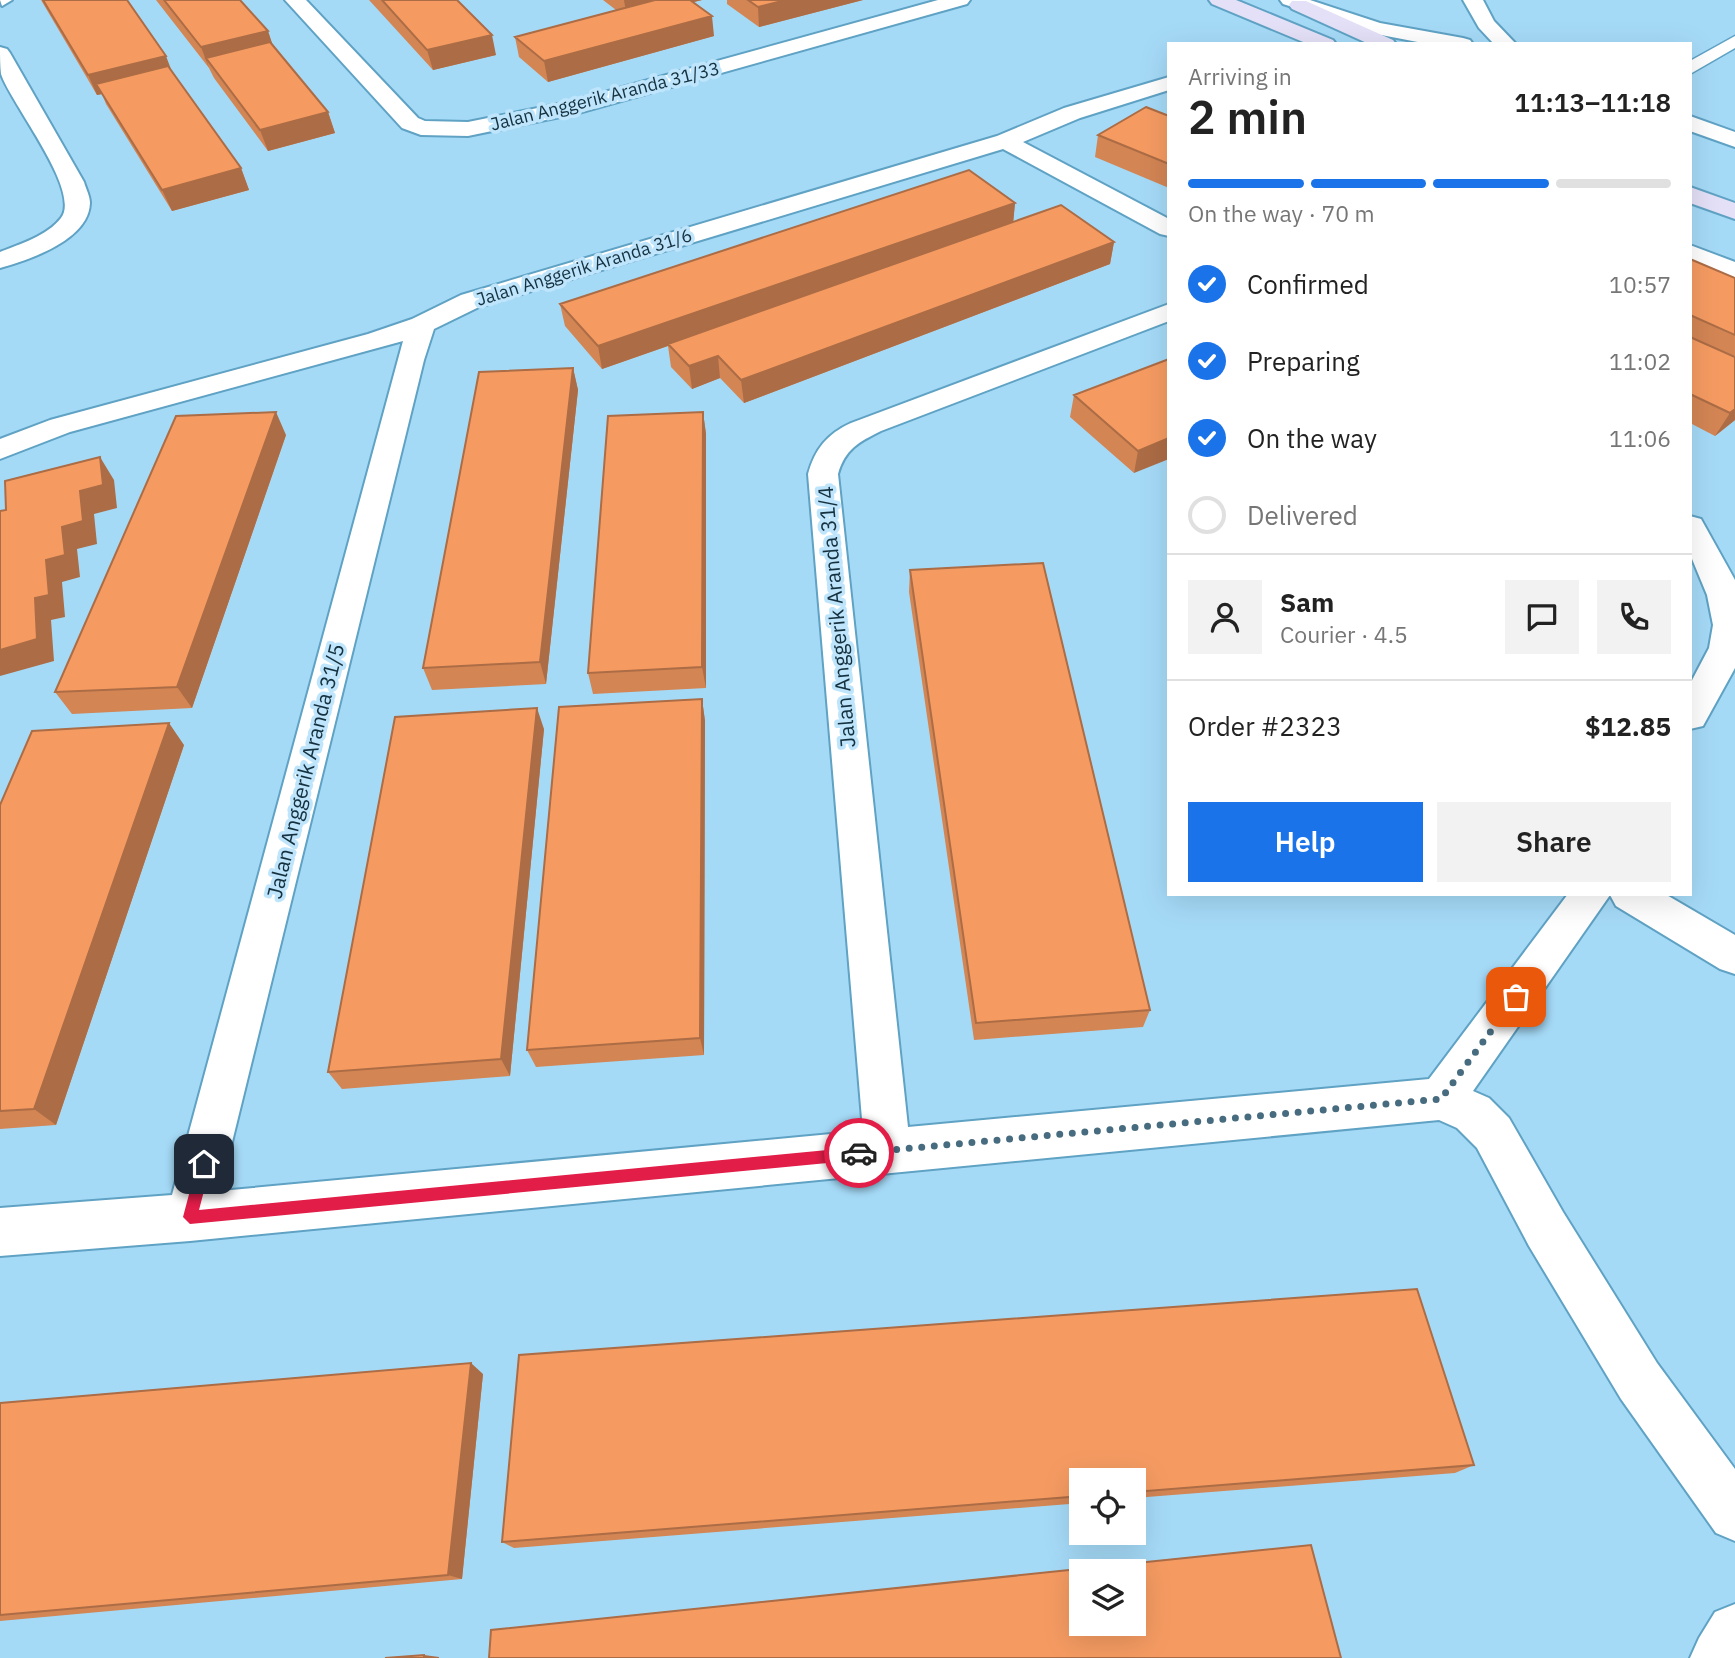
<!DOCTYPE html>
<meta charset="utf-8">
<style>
:root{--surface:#fff;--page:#f2f2f2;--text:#222;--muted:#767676;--line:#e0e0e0;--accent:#1a73e8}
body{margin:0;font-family:"IBM Plex Sans",sans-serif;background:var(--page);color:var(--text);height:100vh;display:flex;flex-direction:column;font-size:26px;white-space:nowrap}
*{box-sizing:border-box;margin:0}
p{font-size:23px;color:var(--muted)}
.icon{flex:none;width:38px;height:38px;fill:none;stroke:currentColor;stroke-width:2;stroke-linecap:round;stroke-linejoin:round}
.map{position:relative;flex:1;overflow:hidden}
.details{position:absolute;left:1167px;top:42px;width:525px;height:854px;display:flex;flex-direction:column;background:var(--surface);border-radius:0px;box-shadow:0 7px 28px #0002}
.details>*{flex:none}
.tools{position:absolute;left:1069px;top:1468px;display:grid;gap:14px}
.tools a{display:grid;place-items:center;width:77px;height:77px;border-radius:0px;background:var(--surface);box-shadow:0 7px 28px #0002;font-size:35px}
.pin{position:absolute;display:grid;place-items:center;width:60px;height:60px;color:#fff;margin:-30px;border-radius:14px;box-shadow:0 4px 10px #0006}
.courier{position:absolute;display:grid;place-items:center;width:70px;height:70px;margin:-35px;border:5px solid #e11d48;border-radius:50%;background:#fff;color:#222;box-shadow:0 2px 9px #0007}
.headline em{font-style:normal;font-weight:600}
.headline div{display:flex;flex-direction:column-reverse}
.headline{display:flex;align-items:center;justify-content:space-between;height:119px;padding:0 21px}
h1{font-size:46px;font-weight:600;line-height:52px}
.bar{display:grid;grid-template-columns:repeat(4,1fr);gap:10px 7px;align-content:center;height:84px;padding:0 21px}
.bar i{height:9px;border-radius:5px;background:var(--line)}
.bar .selected{background:var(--accent)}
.bar p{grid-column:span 4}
.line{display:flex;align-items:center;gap:18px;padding:0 21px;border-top:2px solid var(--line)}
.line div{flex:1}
.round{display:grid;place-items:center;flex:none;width:74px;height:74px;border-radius:0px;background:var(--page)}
ol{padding:0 21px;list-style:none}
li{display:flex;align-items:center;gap:21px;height:77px}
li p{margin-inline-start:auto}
li .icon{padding:7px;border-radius:50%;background:var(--accent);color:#fff;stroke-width:4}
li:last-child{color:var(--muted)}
li i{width:38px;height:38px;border:4px solid var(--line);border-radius:50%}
.cta{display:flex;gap:14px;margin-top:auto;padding:14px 21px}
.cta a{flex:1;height:80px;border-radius:0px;background:var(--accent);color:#fff;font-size:28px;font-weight:600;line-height:80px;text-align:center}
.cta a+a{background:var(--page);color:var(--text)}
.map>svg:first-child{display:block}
</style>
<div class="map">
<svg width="1735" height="1658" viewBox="0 0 1735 1658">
<rect width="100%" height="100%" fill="#a5daf7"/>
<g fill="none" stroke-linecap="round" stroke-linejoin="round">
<g stroke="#5fa2c4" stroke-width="3">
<path id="lane" d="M 1735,36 L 1735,48 L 1690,74 L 1690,61 Z"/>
</g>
<g stroke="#5fa2c4" stroke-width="4">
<path id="street" d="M 0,0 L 12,0 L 2,6 Z
M 285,0 L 306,0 L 418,118 L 425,121 L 468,122 L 572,101 L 938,0 L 970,0 L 967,4 L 575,114 L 468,136 L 421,135 L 402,128 Z
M 1280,0 L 1310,0 L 1380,23 L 1463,38 L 1470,40 L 1473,44 L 1428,44 L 1376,34 L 1283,4 Z
M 1463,0 L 1483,0 L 1494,21 L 1516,44 L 1494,44 L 1479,28 Z
M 0,47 L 7,49 L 10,53 L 84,182 C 86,189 90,196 90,203 C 89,240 29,260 0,268 L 0,252 C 20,244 47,236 61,218 C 82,191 11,104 1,74 C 0,66 0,55 0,47 Z
M 1169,77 L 1169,90 L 1080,118 L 1023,142 L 1169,219 L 1169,236 L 1160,234 L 1003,149 L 479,307 L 434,329 L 424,360 L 220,1191 L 863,1131 L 808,474 C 815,449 827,434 851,423 L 1169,304 L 1169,321 L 881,431 C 859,442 845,449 838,474 L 908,1127 L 1429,1079 L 1568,894 L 1665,894 L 1735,935 L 1735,974 L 1720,969 L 1616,906 L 1610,895 L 1473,1091 L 1489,1098 L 1509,1118 L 1563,1212 L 1657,1363 L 1735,1469 L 1735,1541 L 1716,1533 L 1621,1399 L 1529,1246 L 1477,1148 L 1457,1128 L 1439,1120 L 190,1241 L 0,1256 L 0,1208 L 172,1195 L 403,341 L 70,432 L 0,459 L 0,439 L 50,420 L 368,334 L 412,319 L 461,295 L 997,136 L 1064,108 Z
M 1690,116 L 1735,132 L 1735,147 L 1690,131 Z
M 1690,245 L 1735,262 L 1735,279 L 1690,261 Z
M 1690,516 L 1701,519 L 1735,580 L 1735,668 L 1703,726 L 1690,729 L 1690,684 L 1709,648 L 1713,625 L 1707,595 L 1690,554 Z
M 1735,1604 L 1735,1658 L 1690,1658 L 1699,1638 L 1715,1612 Z"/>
</g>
<g stroke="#5fa2c4" stroke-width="4">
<path id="secondary" d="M 1209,0 L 1236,0 L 1333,40 L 1336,44 L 1308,44 L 1212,4 Z
M 1292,1 L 1306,1 L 1393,40 L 1396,44 L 1369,44 L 1292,9 L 1289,5 Z
M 1690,187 L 1735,203 L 1735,219 L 1690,203 Z"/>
</g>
<use href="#lane" fill="#fff" fill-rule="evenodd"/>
<use href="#street" fill="#fff" fill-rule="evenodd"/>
<use href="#secondary" fill="#e4e0f7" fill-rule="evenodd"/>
</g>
<path fill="#d38554" d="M 41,0 L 127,0 L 172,72 L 241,168 L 249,190 L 172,211 L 106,104 L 102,94 L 97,95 Z
M 156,0 L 240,0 L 268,31 L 273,47 L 328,112 L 335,133 L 268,151 L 214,78 L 209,68 Z
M 369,0 L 457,0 L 496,55 L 433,70 Z
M 603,0 L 702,0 L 693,2 L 714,36 L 548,82 L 519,57 L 515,37 L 616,10 Z
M 727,0 L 863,0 L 759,27 L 727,4 Z
M 1169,116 L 1169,188 L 1095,157 L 1098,135 Z
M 1015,203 L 1013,222 L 1114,242 L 1110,264 L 744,403 L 720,378 L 692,389 L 671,367 L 668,346 L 602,369 L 565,326 L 560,304 Z
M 1690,259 L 1735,278 L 1735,420 L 1715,436 L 1690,423 Z
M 1169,359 L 1134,473 L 1070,417 L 1074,395 Z
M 573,368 L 578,390 L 546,684 L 432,690 L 423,668 Z
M 703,412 L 706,434 L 706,688 L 593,694 L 588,673 Z
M 286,435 L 192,708 L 72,714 L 55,692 Z
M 910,570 L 1150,1010 L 1143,1027 L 974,1040 L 909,592 Z
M 702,699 L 705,721 L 704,1055 L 536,1067 L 527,1050 Z
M 544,729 L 510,1076 L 342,1089 L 328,1072 Z
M 184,745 L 56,1125 L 0,1129 L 0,805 Z
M 1417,1289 L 1474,1465 L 1455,1473 L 1134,1498 L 1134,1480 L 1082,1480 L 1082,1503 L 514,1548 L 502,1542 L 519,1355 Z
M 483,1374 L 462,1579 L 0,1621 L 0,1403 Z"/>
<path fill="#ac6c45" d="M 624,0 L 702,0 L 627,19 Z
M 786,0 L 863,0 L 759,27 L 758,7 Z
M 712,16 L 714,36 L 548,82 L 544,61 Z
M 268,31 L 275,52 L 206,58 L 209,68 L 201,47 Z
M 492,35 L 496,55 L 433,70 L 427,50 Z
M 166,56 L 174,77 L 96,84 L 102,94 L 97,95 L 88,75 Z
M 328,112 L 335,133 L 268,151 L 260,130 Z
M 241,168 L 249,190 L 172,211 L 162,190 Z
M 1015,203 L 1013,225 L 602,369 L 598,346 Z
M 1114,242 L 1110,264 L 744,403 L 741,380 Z
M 718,356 L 720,378 L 692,389 L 689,366 Z
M 573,368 L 578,390 L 546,684 L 540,662 Z
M 1735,409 L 1735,420 L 1715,436 L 1730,413 Z
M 276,412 L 286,435 L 192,708 L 177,687 Z
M 703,412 L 706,434 L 706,688 L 702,667 Z
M 1169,438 L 1169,459 L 1134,473 L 1138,451 Z
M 100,457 L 114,480 L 117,508 L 94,514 L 97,544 L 77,549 L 80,577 L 62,582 L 65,617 L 51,620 L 54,661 L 0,676 L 0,650 L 35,598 L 46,560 L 80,491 Z
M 702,699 L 705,721 L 704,1055 L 700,1038 Z
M 537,708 L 544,729 L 510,1076 L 501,1059 Z
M 169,723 L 184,745 L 56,1125 L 34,1109 Z
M 471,1363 L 483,1374 L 462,1579 L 448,1575 Z
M 424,1655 L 439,1657 L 439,1658 L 424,1658 Z"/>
<path fill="#f59b62" stroke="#ac6c45" stroke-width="2" fill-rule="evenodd" d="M 43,0 L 127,0 L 166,56 L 88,75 Z
M 164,0 L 240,0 L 268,31 L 201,47 Z
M 382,0 L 457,0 L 492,35 L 427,50 Z
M 655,0 L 690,0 L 712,16 L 544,61 L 515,37 Z
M 748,0 L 786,0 L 758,7 Z
M 270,42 L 328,112 L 260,130 L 206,58 Z
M 168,66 L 241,168 L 162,190 L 96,84 Z
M 1146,107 L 1169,116 L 1169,164 L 1098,135 Z
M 969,170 L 1015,203 L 598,346 L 560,304 Z
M 1061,205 L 1114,242 L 741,380 L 718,356 L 689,366 L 668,344 Z
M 1690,259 L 1735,278 L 1735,335 L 1690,315 Z
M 1690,337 L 1735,357 L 1735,409 L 1730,413 L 1690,394 Z
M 1169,359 L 1169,438 L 1138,451 L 1074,395 Z
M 573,368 L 540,662 L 423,668 L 479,372 Z
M 276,412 L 177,687 L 55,692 L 176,416 Z
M 703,412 L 702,667 L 588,673 L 608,416 Z
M 100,457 L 103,485 L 80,491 L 83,521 L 62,527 L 65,555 L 46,560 L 49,595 L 35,598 L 37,639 L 0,650 L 0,511 L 6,510 L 5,481 Z
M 1043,563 L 1150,1010 L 976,1023 L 910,570 Z
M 702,699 L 700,1038 L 527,1050 L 559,707 Z
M 537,708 L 501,1059 L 328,1072 L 395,717 Z
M 169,723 L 34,1109 L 0,1111 L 0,805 L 32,731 Z
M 1417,1289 L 1474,1465 L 1134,1492 L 1134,1480 L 1082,1480 L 1082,1496 L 502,1542 L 519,1355 Z
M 471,1363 L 448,1575 L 0,1615 L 0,1403 Z
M 1311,1545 L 1341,1658 L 489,1658 L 491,1630 ZM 1082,1572 L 1134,1572 L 1134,1624 L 1082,1624 Z
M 424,1655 L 424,1658 L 385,1658 Z"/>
<path fill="#e11d48" d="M 859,1147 L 866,1153 L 859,1160 L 190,1224 L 183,1217 L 197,1164 L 204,1157 L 211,1164 L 199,1210 Z"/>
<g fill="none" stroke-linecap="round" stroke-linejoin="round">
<path stroke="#476c7f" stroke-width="7" stroke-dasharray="0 12.6" d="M 859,1153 L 1441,1099 L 1516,997"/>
</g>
<g text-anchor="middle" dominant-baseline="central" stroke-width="7" stroke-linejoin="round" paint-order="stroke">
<g font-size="18" fill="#15313f" stroke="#bee5fb">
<text transform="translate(605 96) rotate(-14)">Jalan Anggerik Aranda 31/33</text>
<text transform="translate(584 267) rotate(-17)">Jalan Anggerik Aranda 31/6</text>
</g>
<g font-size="21" fill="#15313f" stroke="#bee5fb">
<text transform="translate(836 617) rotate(-95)">Jalan Anggerik Aranda 31/4</text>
<text transform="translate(305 771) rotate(-76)">Jalan Anggerik Aranda 31/5</text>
</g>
</g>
</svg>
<div class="tools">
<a><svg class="icon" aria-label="locate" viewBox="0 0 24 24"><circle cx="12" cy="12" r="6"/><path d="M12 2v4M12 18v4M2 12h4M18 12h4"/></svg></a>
<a><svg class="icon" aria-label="layers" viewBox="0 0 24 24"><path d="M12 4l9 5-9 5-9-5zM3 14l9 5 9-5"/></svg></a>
</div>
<div class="pin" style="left:1516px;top:997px;background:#ea580c"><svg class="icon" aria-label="bag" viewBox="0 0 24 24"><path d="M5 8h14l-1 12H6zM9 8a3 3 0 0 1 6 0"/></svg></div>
<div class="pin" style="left:204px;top:1164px;background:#1f2937"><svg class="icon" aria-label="home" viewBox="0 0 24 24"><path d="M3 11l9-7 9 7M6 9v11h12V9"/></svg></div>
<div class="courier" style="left:859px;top:1153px"><svg class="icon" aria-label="car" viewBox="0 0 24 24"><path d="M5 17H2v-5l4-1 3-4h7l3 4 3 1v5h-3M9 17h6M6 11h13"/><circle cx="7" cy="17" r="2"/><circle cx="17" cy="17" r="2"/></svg></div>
<section class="details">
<div class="headline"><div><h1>2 min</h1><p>Arriving in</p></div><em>11:13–11:18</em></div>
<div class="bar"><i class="selected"></i><i class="selected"></i><i class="selected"></i><i></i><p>On the way · 70 m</p></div>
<ol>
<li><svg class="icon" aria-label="check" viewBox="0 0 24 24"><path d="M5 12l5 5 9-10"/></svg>Confirmed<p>10:57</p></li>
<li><svg class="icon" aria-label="check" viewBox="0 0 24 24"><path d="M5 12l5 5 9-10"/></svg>Preparing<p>11:02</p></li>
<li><svg class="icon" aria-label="check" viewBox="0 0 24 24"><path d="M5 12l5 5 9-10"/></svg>On the way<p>11:06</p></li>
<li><i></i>Delivered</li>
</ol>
<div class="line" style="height:126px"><a class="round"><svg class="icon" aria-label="person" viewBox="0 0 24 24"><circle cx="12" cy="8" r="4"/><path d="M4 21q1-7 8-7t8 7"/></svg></a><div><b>Sam</b><p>Courier · 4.5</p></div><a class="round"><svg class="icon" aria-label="chat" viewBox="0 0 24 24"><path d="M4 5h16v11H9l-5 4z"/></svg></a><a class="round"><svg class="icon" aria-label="phone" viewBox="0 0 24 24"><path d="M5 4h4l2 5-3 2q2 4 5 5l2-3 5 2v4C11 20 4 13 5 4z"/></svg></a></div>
<div class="line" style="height:91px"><div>Order #2323</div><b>$12.85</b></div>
<div class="cta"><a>Help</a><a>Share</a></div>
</section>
</div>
